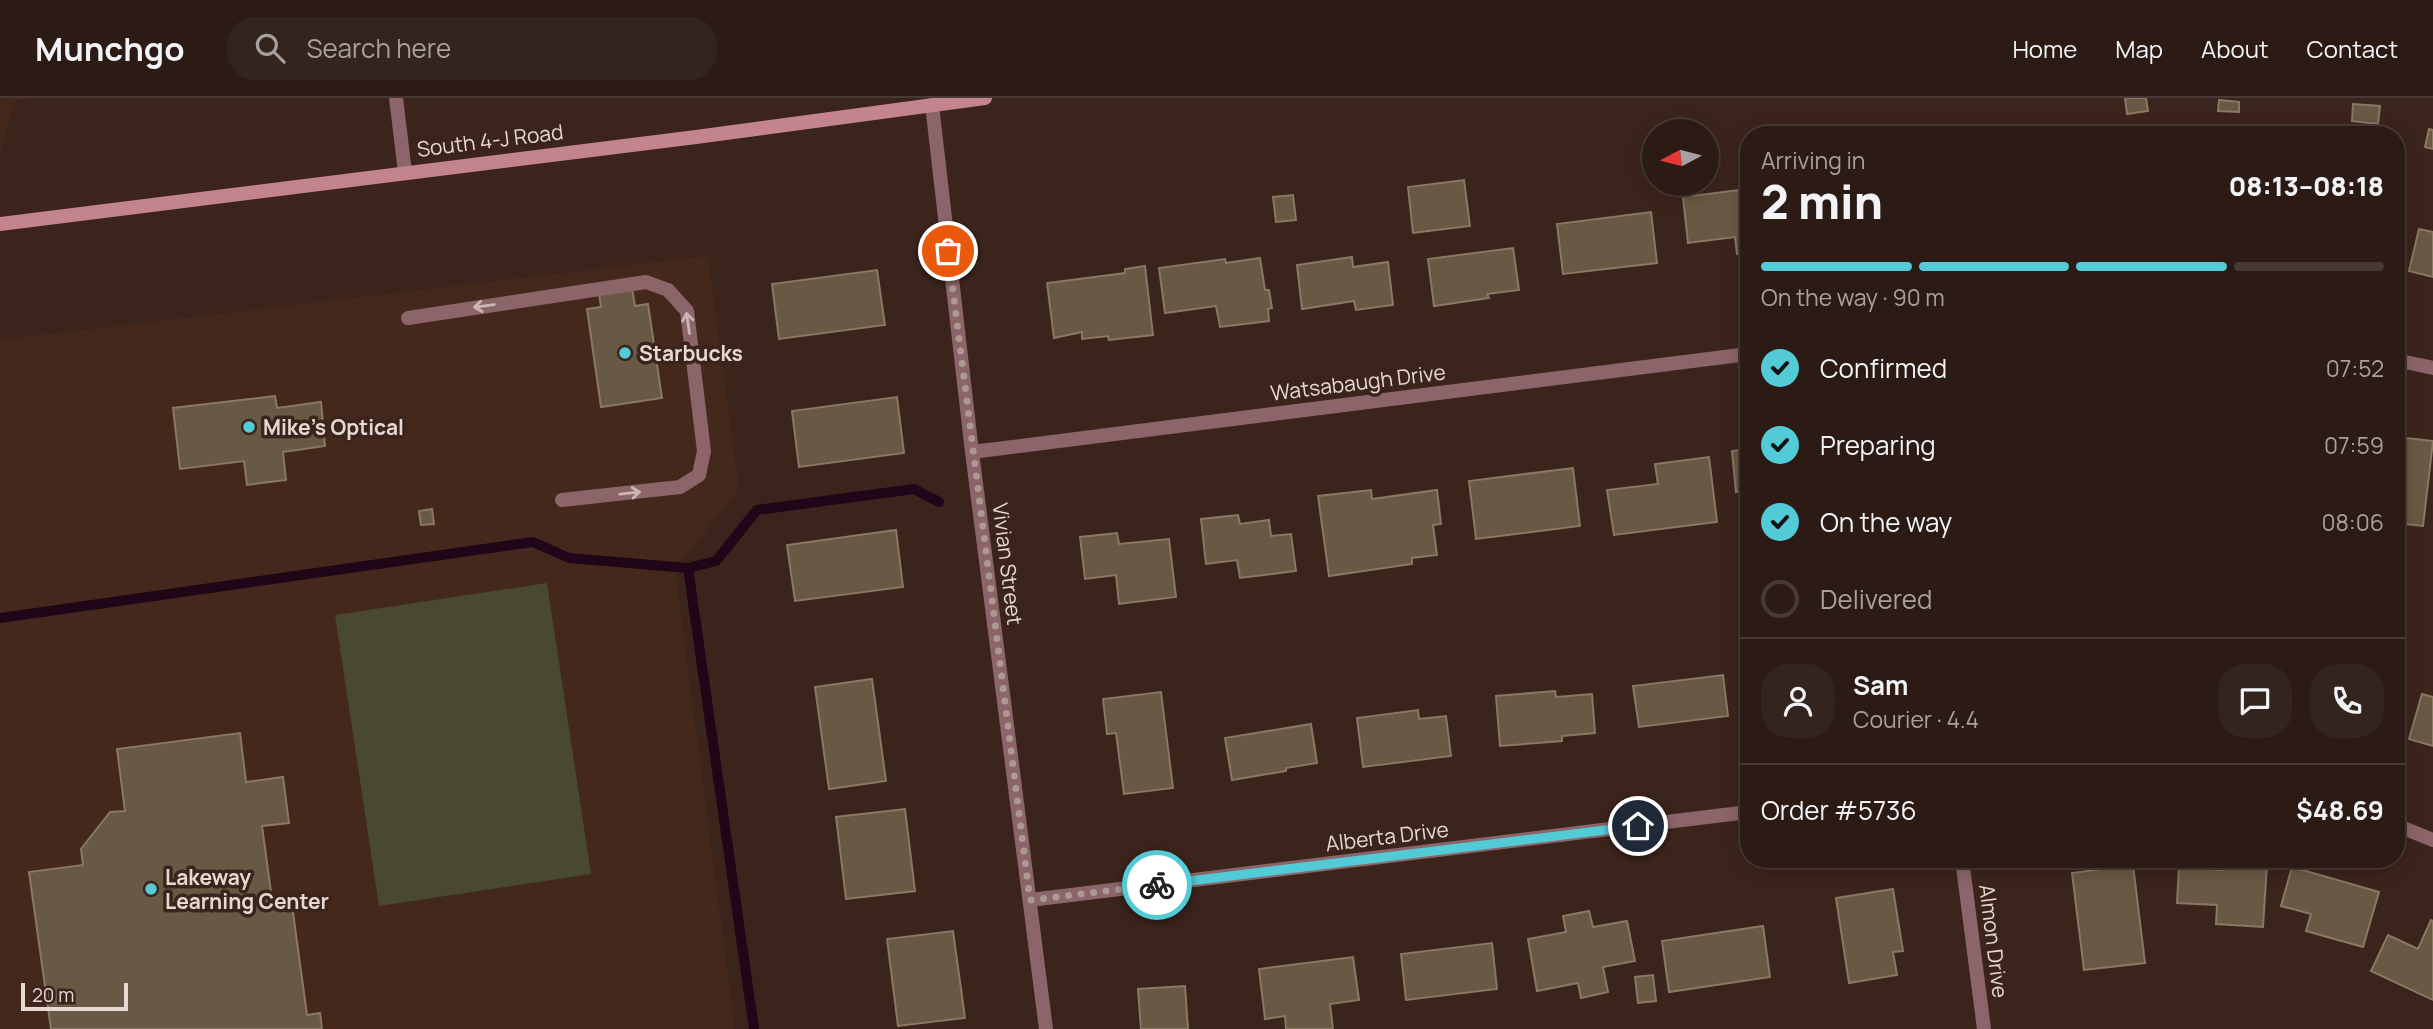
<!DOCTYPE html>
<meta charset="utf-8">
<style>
:root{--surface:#2c1b15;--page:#34241e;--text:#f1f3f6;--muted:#a6a1a0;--line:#483934;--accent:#52cbd7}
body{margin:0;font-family:Manrope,sans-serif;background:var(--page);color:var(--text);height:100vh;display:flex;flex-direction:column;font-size:26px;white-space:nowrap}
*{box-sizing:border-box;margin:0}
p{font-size:23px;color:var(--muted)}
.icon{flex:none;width:38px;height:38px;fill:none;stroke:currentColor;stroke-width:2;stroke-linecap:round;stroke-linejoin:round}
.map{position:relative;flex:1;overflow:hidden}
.panel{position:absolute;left:1740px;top:28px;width:665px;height:742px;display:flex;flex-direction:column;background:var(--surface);border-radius:28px;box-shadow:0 4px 18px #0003,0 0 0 2px var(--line)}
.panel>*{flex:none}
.needle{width:46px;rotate:263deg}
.tools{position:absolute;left:1642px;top:21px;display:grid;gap:14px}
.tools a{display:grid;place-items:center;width:77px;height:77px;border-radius:50%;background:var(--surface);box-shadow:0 4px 18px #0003,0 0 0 2px var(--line);font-size:35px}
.scale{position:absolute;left:21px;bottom:18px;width:107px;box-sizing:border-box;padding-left:7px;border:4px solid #e7d8d2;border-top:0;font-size:19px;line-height:24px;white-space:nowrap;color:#e7d8d2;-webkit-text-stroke:5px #3b241c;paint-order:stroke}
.pin{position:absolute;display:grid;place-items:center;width:60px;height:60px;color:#fff;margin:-30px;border:4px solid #fff;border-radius:50%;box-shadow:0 2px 7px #0007}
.courier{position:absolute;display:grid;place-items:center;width:70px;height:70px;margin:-35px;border:5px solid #52cbd7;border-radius:50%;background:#fff;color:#222;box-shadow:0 2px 9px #0007}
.overview em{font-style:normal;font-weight:800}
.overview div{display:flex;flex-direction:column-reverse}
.overview{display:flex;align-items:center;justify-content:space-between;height:119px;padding:0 21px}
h1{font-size:46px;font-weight:800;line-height:52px}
.bar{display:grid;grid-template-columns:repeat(4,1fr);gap:10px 7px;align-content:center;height:84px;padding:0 21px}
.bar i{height:9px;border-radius:5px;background:var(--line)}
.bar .on{background:var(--accent)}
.bar p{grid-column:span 4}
.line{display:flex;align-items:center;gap:18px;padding:0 21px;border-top:2px solid var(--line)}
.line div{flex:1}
.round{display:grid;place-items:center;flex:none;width:74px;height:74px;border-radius:28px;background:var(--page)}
ol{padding:0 21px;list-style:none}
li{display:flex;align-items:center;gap:21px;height:77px}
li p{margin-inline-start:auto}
li .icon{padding:7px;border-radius:50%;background:var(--accent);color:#111;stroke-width:4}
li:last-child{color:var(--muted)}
li i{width:38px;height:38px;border:4px solid var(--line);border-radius:50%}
header{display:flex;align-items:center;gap:42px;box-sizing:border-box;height:98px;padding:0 35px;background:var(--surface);border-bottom:2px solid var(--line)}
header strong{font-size:33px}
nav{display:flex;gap:38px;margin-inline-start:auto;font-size:24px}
.search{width:490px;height:63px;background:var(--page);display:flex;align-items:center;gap:18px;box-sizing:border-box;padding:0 24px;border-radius:28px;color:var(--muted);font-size:26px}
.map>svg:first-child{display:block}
</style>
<header>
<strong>Munchgo</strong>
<div class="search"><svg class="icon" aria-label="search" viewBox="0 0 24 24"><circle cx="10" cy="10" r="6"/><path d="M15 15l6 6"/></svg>Search here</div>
<nav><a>Home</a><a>Map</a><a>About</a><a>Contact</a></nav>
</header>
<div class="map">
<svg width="2433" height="931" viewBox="0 0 2433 931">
<rect width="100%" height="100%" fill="#3b241c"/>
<path fill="#45281c" d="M 0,0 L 32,0 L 14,3 L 0,55 Z
M 708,158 L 739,391 L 675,472 L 735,931 L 0,931 L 0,242 Z"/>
<path fill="#494931" d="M 547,485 L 591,776 L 379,808 L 335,517 Z"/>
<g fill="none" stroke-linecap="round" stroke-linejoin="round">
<path stroke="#1f0619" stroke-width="10" d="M 688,470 L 716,463 L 757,412 L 914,391 L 939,404
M 0,520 L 533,444 L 569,460 L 688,470 L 754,931"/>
</g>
<path fill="#685944" stroke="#897862" stroke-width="2" d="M 2125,0 L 2146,0 L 2148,13 L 2127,16 Z
M 2219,2 L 2239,4 L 2239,14 L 2218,13 Z
M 2353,6 L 2380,8 L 2378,26 L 2352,23 Z
M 2429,31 L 2433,32 L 2433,51 L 2425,49 Z
M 1464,82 L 1470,128 L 1413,135 L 1408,89 Z
M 1748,91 L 1748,155 L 1737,156 L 1735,139 L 1688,145 L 1683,99 Z
M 1293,97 L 1296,122 L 1276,124 L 1273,99 Z
M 1651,114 L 1657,165 L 1563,176 L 1557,126 Z
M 2419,131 L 2433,134 L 2433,179 L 2409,173 Z
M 1513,150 L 1519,192 L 1487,196 L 1489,200 L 1434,208 L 1428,161 Z
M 1352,159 L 1353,169 L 1388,164 L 1393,207 L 1356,212 L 1354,203 L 1302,211 L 1297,167 Z
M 1260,160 L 1265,192 L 1269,192 L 1272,210 L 1268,211 L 1269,223 L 1220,229 L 1216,208 L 1165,215 L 1159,170 L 1225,161 L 1226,165 Z
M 1145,168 L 1153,237 L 1109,242 L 1108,238 L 1082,241 L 1082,234 L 1054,240 L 1047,185 L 1125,175 L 1125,171 Z
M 877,172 L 885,227 L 779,241 L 772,186 Z
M 632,190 L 635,208 L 648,206 L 662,300 L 601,309 L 587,211 L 601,209 L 599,195 Z
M 275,298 L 277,310 L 321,304 L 325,348 L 283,354 L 286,382 L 247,387 L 244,363 L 180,371 L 173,310 Z
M 897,299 L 904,355 L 799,369 L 792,313 Z
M 2406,340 L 2433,343 L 2423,428 L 2396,425 L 2396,360 L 2403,361 Z
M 1748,351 L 1748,392 L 1736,394 L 1732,353 Z
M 1709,359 L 1717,424 L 1614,437 L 1607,392 L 1658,386 L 1655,366 Z
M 1573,370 L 1580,428 L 1476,441 L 1469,383 Z
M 1371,392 L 1372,401 L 1437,392 L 1441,426 L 1433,427 L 1437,457 L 1412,460 L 1412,466 L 1329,478 L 1318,398 Z
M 432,411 L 434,426 L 421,427 L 419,413 Z
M 1238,417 L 1240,426 L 1269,422 L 1271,438 L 1291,436 L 1296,473 L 1240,480 L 1237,462 L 1206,466 L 1201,421 Z
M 896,432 L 903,489 L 795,503 L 787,447 Z
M 1117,435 L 1119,446 L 1169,441 L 1176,499 L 1119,506 L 1116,477 L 1085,481 L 1080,439 Z
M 1723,577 L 1728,618 L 1639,629 L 1633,588 Z
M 872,581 L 886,683 L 829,691 L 815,589 Z
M 1555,593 L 1556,599 L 1592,596 L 1595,635 L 1562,638 L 1562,643 L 1500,648 L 1496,598 Z
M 1161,594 L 1173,690 L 1124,696 L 1116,635 L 1107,636 L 1103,601 Z
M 2422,596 L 2433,599 L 2433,648 L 2409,641 Z
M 1418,612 L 1419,621 L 1446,618 L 1451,658 L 1363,669 L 1357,620 Z
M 1311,626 L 1317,665 L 1286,670 L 1286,673 L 1232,682 L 1225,640 Z
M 240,635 L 246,684 L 283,679 L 289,725 L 262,728 L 273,809 L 292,807 L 307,917 L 320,915 L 322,931 L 51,931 L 29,774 L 83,767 L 81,751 L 110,714 L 125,713 L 117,651 Z
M 905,711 L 915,793 L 846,801 L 836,719 Z
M 2222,763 L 2267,766 L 2263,829 L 2216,826 L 2217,807 L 2177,805 L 2179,769 L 2222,772 Z
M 2133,767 L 2145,865 L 2084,872 L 2072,775 Z
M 2292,769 L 2379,794 L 2363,849 L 2306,833 L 2311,816 L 2281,808 Z
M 1893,791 L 1903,853 L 1893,854 L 1897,877 L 1849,885 L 1836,800 Z
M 1589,813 L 1593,829 L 1627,823 L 1635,863 L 1603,869 L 1608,894 L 1581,900 L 1578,885 L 1537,893 L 1528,841 L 1566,834 L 1563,818 Z
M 2431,822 L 2433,823 L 2433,902 L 2371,873 L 2388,837 L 2418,851 Z
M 1763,828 L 1770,879 L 1669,894 L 1662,843 Z
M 953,833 L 965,920 L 898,928 L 887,841 Z
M 1492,845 L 1497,891 L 1406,902 L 1401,856 Z
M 1353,859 L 1359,902 L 1330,906 L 1333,931 L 1286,931 L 1285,918 L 1265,921 L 1259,871 Z
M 1653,877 L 1656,903 L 1638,905 L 1635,879 Z
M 1185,888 L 1188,931 L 1141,931 L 1138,891 Z"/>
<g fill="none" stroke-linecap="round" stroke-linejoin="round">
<path stroke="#8c656a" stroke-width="14" d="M 396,0 L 405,74
M 408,220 L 646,184 L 668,192 L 687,213 L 704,353 L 699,377 L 680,389 L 562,402"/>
<path stroke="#8c656a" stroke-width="14" d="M 932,7 L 972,354 L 1046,931
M 2396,262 L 2433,270
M 972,354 L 1748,256
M 2396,727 L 2433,742
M 1962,761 L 1984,931
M 1030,802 L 1748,714"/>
<path stroke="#c3848e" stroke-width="14" d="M 0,126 L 696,39 L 985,0"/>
</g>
<defs><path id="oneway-shaft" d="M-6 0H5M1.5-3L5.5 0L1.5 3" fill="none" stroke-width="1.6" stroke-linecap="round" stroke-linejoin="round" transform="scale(1.75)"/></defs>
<g stroke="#ccb6b3">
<use href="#oneway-shaft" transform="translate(484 208) rotate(172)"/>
<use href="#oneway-shaft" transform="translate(688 225) rotate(-98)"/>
<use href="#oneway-shaft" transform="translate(630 395) rotate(-6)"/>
</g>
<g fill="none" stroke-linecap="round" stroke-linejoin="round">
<path stroke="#ab9992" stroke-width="7" stroke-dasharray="0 12.6" d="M 948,153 L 1030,802 L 1157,787"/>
<path stroke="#52cbd7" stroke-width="9" d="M 1157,787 L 1638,728"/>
</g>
<g fill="#52cbd7" stroke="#3b241c" stroke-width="2.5">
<circle cx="625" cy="255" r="7"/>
<circle cx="249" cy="329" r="7"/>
<circle cx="151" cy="791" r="7"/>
</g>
<g text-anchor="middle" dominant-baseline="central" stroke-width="7" stroke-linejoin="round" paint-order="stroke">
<g font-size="21" fill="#e7d8d2" stroke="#3b241c">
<text transform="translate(490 42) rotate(-7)">South 4-J Road</text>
<text transform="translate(1358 284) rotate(-7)">Watsabaugh Drive</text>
<text transform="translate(1008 466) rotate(83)">Vivian Street</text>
<text transform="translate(1387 738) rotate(-7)">Alberta Drive</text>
<text transform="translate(1994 843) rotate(83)">Almon Drive</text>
</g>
<g font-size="21" font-weight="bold" fill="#e7d8d2" stroke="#3b241c" text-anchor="start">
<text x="639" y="255">Starbucks</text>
<text x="263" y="329">Mike's Optical</text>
<text x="165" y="779">Lakeway<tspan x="165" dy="24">Learning Center</tspan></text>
</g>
</g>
</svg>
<div class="tools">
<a><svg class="needle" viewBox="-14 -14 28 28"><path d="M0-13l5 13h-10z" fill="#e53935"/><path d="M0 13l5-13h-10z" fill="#a6a1a0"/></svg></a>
</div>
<div class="scale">20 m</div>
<div class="pin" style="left:948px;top:153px;background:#ea580c"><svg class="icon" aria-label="bag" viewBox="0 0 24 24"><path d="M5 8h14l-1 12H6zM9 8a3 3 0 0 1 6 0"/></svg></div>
<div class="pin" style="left:1638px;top:728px;background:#1f2937"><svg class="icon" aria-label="home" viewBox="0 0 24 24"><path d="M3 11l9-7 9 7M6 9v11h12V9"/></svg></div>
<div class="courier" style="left:1157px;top:787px"><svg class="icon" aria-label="bike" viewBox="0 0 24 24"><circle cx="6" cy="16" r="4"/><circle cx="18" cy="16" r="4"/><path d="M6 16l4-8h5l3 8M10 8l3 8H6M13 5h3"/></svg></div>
<section class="panel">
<div class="overview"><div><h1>2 min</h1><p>Arriving in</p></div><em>08:13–08:18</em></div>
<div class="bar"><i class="on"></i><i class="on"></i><i class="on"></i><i></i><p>On the way · 90 m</p></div>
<ol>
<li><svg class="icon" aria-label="check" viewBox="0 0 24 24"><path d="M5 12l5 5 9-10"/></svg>Confirmed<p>07:52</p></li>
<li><svg class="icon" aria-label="check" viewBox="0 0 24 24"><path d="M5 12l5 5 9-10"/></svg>Preparing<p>07:59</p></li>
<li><svg class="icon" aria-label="check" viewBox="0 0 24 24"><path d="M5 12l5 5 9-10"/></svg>On the way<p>08:06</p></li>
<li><i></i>Delivered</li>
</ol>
<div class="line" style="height:126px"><a class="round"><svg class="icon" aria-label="person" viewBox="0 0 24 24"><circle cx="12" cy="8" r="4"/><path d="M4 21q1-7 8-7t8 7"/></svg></a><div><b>Sam</b><p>Courier · 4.4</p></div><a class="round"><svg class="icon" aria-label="chat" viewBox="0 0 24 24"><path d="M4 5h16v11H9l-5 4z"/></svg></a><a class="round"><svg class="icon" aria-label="phone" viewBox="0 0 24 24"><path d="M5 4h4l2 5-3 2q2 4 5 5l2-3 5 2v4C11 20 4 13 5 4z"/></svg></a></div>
<div class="line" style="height:91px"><div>Order #5736</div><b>$48.69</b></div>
</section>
</div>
